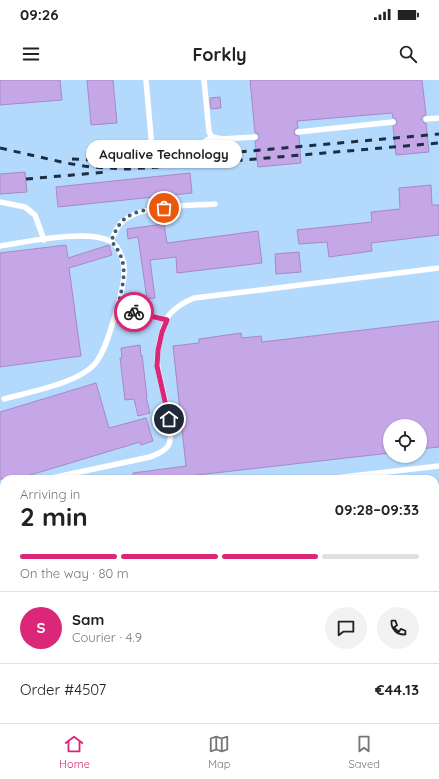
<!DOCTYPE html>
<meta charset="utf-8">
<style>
:root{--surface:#fff;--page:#f2f2f2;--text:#222;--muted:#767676;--line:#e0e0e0;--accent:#db2777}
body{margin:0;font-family:Quicksand,sans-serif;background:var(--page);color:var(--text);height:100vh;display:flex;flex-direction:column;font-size:15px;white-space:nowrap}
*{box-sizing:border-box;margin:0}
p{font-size:13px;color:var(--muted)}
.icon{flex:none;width:22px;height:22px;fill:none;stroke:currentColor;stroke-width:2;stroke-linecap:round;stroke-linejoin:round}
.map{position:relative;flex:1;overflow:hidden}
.drawer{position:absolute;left:0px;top:395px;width:439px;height:248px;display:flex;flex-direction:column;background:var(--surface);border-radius:12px 12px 0 0;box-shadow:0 1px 3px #0004}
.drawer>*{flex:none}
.buttons{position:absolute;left:383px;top:339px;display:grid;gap:8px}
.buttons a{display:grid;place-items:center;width:44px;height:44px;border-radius:50%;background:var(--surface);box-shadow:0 1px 3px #0004;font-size:20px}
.pin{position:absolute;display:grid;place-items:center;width:34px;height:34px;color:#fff;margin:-17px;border:2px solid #fff;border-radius:50%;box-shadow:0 1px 4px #0007}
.courier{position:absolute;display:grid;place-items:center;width:40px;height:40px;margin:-20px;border:3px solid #db2777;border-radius:50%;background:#fff;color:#222;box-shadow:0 1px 5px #0007}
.bubble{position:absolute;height:28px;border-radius:14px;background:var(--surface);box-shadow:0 1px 3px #0004;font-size:13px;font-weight:800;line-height:28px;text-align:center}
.head em{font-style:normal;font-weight:800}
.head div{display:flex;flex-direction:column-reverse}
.head{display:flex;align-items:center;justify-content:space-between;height:68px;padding:0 20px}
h1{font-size:26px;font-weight:800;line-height:30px}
.bar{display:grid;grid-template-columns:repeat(4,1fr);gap:6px 4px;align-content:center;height:48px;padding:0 20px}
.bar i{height:5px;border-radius:3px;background:var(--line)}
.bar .active{background:var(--accent)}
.bar p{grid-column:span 4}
.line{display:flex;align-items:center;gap:10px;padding:0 20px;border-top:1px solid var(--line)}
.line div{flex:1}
.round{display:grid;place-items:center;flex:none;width:42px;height:42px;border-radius:21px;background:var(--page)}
.status{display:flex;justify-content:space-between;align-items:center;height:28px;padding:0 20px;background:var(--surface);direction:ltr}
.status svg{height:11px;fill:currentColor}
header{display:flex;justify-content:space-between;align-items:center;height:52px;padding:0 20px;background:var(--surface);font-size:18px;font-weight:800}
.tabs{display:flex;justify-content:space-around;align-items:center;height:56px;border-top:1px solid var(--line);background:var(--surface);font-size:11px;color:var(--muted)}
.tabs a{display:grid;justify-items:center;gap:2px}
.tabs .active{color:var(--accent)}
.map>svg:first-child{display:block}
</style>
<div class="status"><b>09:26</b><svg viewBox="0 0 49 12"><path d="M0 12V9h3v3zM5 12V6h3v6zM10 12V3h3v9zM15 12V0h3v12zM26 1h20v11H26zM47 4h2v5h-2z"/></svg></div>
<header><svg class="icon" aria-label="menu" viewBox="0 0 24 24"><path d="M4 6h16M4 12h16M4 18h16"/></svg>Forkly<svg class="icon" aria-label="search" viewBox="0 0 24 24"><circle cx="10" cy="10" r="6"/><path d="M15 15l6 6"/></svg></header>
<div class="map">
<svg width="439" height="643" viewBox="0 0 439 643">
<defs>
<pattern id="grass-dots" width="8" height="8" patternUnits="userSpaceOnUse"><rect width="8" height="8" fill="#efb8c3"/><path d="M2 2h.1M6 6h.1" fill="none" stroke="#cb9da7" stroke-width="1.8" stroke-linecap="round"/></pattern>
</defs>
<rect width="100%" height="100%" fill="#cce3f8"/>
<path fill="#b3d9fc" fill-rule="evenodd" d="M 0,0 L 439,0 L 439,562 L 435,563 L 435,399 L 4,399 L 4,613 L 0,613 ZM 390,346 L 420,346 L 420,376 L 390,376 Z"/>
<path fill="url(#grass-dots)" d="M 435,621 L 439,621 L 439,643 L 180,643 L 180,641 L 212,639 L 435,639 Z"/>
<path fill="#c5a7e7" stroke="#a689c7" d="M 0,0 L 60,0 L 62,20 L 0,25 Z
M 87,0 L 113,0 L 117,43 L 91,45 Z
M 250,0 L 422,0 L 426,35 L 422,37 L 422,40 L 424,43 L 426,43 L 429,72 L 396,75 L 393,46 L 396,45 L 397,42 L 396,39 L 393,38 L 392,33 L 297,41 L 298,48 L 295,49 L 294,52 L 295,55 L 299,56 L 301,83 L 258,87 L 255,61 L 259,59 L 259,56 L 257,53 L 255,53 Z
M 220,17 L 221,28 L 211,29 L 210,18 Z
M 25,92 L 27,112 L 0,114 L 0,94 Z
M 190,93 L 192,113 L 58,127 L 56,107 Z
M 431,105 L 432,125 L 439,125 L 439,155 L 371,163 L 372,171 L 329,177 L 327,162 L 299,164 L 297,150 L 372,142 L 371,132 L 400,129 L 399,108 Z
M 164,144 L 167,163 L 258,151 L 262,183 L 177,193 L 176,177 L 150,180 L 155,218 L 147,219 L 138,157 L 128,159 L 127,149 Z
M 66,165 L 68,178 L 109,165 L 112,175 L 69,188 L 81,276 L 0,287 L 0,173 Z
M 299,172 L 301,192 L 276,194 L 275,174 Z
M 439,241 L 439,367 L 420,369 L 420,346 L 390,346 L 390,373 L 162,399 L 133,399 L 133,393 L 186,386 L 173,266 L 199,263 L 199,259 L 241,253 L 242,258 L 261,256 L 262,262 Z
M 140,265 L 141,276 L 142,275 L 147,317 L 146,317 L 150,333 L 138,336 L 134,319 L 125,320 L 120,278 L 122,278 L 121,268 Z
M 96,303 L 109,348 L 146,338 L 153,361 L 141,365 L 140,362 L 17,399 L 0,399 L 0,332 Z"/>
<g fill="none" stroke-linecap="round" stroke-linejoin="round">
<path stroke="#6c8094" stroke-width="2" stroke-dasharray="2 2" stroke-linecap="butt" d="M 435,563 L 439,562"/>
<path stroke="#fff" stroke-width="5.5" d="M 146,0 L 152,68 L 157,69 L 189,67 L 201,64 L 212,57
M 204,0 L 209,52 L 212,57 L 222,59 L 255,57
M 426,39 L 439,38
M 298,52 L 393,42
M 0,122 L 25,127 L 35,135 L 44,160
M 111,161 C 114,155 117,146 122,142 C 141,124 189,126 215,124
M 0,166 C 27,162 86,149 110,161 C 117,164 121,174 123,181 C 127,196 120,215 117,229
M 4,319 C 29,312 82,303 97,281 C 107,266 111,247 117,229 L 144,234 L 167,240
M 47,399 L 150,377 C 157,374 164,372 168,366 C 172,360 170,351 170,345 C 168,326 161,307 158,288 C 155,275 162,246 169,235 C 176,227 184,222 194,218 L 439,188
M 326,399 L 439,386
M 0,414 L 4,412
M 0,431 L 4,432
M 435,552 L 439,552
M 0,571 L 4,601
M 0,604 L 4,604"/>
<path stroke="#fff" stroke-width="21" d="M 435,593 L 439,593
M 435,613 L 439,613
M 0,640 L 8,639
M 54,643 L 97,639"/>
<path stroke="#1c2e41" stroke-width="3" stroke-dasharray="7 7" stroke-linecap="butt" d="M 0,68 L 66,83 L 90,87 L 128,89 L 175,86 L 439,63
M 72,79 L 115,81 L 162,79 L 439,54
M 26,99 L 107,92"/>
</g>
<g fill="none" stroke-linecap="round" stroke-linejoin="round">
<path stroke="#475a6e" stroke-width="4" stroke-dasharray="0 7.2" d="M 134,232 L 117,230 C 123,203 131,183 111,161 C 114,155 116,149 120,144 C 129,131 149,129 164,128"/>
<path stroke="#db2777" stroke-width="5" d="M 134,232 L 167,240 L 162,252 L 158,270 L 157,286 L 169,339"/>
</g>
</svg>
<div class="buttons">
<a><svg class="icon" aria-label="locate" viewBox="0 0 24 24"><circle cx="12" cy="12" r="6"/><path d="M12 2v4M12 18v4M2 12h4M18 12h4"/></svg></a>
</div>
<div class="pin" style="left:164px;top:128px;background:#ea580c"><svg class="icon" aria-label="bag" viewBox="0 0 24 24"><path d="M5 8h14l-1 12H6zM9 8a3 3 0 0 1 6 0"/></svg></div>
<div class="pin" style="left:169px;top:339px;background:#1f2937"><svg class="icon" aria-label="home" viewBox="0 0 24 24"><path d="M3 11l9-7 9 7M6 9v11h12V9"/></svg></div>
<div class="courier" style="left:134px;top:232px"><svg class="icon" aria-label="bike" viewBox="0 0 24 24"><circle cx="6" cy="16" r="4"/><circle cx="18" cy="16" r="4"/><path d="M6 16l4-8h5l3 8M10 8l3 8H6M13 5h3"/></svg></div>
<div class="bubble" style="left:86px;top:60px;width:156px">Aqualive Technology</div>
<section class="drawer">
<div class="head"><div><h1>2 min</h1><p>Arriving in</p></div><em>09:28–09:33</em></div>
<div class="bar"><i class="active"></i><i class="active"></i><i class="active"></i><i></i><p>On the way · 80 m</p></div>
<div class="line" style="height:72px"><b class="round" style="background:var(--accent);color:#fff">S</b><div><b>Sam</b><p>Courier · 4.9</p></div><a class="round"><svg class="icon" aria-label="chat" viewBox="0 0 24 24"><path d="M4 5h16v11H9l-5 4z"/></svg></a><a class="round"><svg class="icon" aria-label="phone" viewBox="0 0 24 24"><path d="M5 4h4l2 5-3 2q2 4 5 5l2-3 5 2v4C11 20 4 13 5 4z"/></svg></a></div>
<div class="line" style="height:52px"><div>Order #4507</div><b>€44.13</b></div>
</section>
</div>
<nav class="tabs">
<a class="active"><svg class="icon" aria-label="home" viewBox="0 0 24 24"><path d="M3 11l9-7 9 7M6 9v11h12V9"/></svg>Home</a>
<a><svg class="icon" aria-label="map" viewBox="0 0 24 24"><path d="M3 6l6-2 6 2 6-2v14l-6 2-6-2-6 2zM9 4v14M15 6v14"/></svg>Map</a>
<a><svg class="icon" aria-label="saved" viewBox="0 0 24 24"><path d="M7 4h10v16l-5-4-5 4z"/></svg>Saved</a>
</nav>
